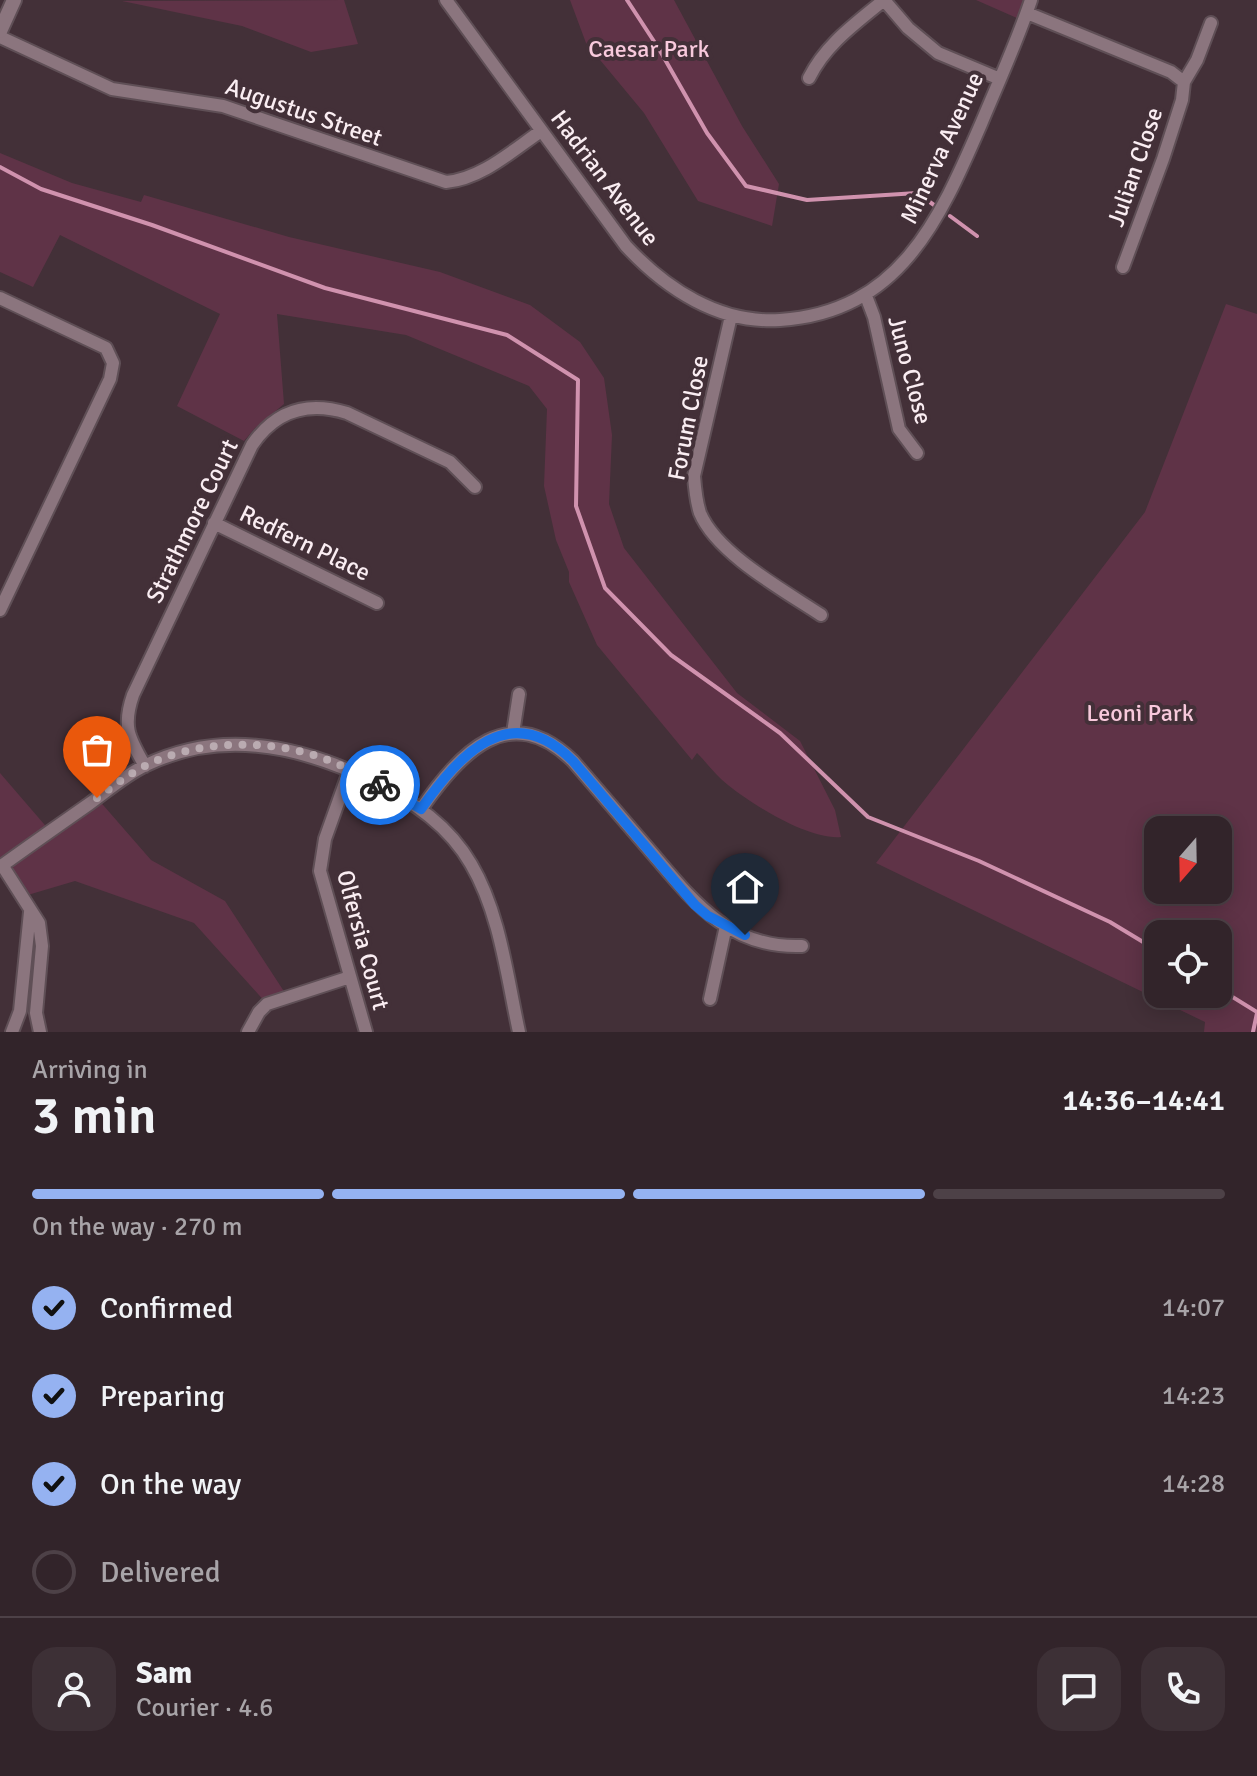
<!DOCTYPE html>
<meta charset="utf-8">
<style>
:root{--surface:#32242a;--page:#3d3036;--text:#f1f3f6;--muted:#a8a4a8;--line:#4d4147;--accent:#95b2f1}
body{margin:0;font-family:Signika,sans-serif;background:var(--page);color:var(--text);height:100vh;display:flex;flex-direction:column;font-size:30px;white-space:nowrap}
*{box-sizing:border-box;margin:0}
p{font-size:26px;color:var(--muted)}
.icon{flex:none;width:44px;height:44px;fill:none;stroke:currentColor;stroke-width:2;stroke-linecap:round;stroke-linejoin:round}
.map{position:relative;height:1032px;overflow:hidden}
.drawer{display:flex;flex-direction:column;background:var(--surface);flex:1}
.drawer>*{flex:none}
.needle{width:52px;rotate:200deg}
.fabs{position:absolute;left:1144px;top:816px;display:grid;gap:16px}
.fabs a{display:grid;place-items:center;width:88px;height:88px;border-radius:16px;background:var(--surface);box-shadow:0 4px 20px #0003,0 0 0 2px var(--line);font-size:40px}
.pin{position:absolute;display:grid;place-items:center;width:68px;height:68px;color:#fff;margin:-82px -34px;border-radius:50% 50% 50% 0;rotate:-45deg;box-shadow:0 0 8px #0007}
.pin .icon{rotate:45deg}
.courier{position:absolute;display:grid;place-items:center;width:80px;height:80px;margin:-40px;border:6px solid #1a73e8;border-radius:50%;background:#fff;color:#222;box-shadow:0 2px 10px #0007}
.head em{font-style:normal;font-weight:600}
.head div{display:flex;flex-direction:column-reverse}
.head{display:flex;align-items:center;justify-content:space-between;height:136px;padding:0 32px}
h1{font-size:52px;font-weight:600;line-height:60px}
.bar{display:grid;grid-template-columns:repeat(4,1fr);gap:12px 8px;align-content:center;height:96px;padding:0 32px}
.bar i{height:10px;border-radius:6px;background:var(--line)}
.bar .on{background:var(--accent)}
.bar p{grid-column:span 4}
.line{display:flex;align-items:center;gap:20px;padding:0 32px;border-top:2px solid var(--line)}
.line div{flex:1}
.round{display:grid;place-items:center;flex:none;width:84px;height:84px;border-radius:24px;background:var(--page)}
ol{padding:0 32px;list-style:none}
li{display:flex;align-items:center;gap:24px;height:88px}
li p{margin-inline-start:auto}
li .icon{padding:8px;border-radius:50%;background:var(--accent);color:#111;stroke-width:4}
li:last-child{color:var(--muted)}
li i{width:44px;height:44px;border:4px solid var(--line);border-radius:50%}
.map>svg:first-child{display:block}
</style>
<div class="map">
<svg width="1257" height="1032" viewBox="0 0 1257 1032">
<rect width="100%" height="100%" fill="#433038"/>
<path fill="#5f3347" fill-rule="evenodd" d="M 344,0 L 358,44 L 311,52 L 242,26 L 122,1 Z
M 570,0 L 674,0 L 742,126 L 779,184 L 772,226 L 698,201 L 644,113 L 586,43 Z
M 976,0 L 1031,0 L 1024,21 Z
M 0,153 L 72,183 L 141,202 L 144,195 L 289,237 L 440,272 L 530,305 L 580,342 L 604,378 L 612,435 L 609,504 L 624,548 L 737,693 L 800,741 L 835,810 L 841,837 C 809,840 753,805 728,785 C 716,776 707,763 697,753 L 692,760 L 597,645 L 569,582 L 569,572 L 556,540 L 544,486 L 547,409 L 529,386 L 406,335 L 277,314 L 284,404 L 255,428 L 244,441 L 177,406 L 220,314 L 60,235 L 33,287 L 0,272 Z
M 1226,304 L 1257,314 L 1257,1032 L 1204,1032 L 1205,1022 L 876,863 L 1145,512 ZM 1158,830 L 1218,830 L 1218,890 L 1158,890 ZM 1158,934 L 1218,934 L 1218,994 L 1158,994 Z
M 0,773 L 50,831 L 97,798 L 151,860 L 225,901 L 287,996 L 267,1004 L 194,923 L 75,881 L 21,897 L 0,866 Z"/>
<g fill="none" stroke-linecap="round" stroke-linejoin="round">
<path stroke="#d092ae" stroke-width="4" d="M 627,0 L 659,49 L 707,133 L 746,186 L 807,200 L 917,193 L 934,205
M 0,167 L 41,189 L 152,225 L 325,288 L 507,335 L 578,380 L 576,506 L 605,588 L 671,655 L 780,733 L 868,817 L 979,861 L 1110,922 L 1158,951
M 950,216 L 977,236
M 1218,988 L 1257,1012
M 1253,1032 L 1257,1013"/>
<g stroke="#5f4f56" stroke-width="16">
<path id="minor" d="M 446,0 L 626,246 C 666,289 719,324 780,320 C 899,312 939,221 981,124 C 998,83 1017,42 1031,0
M 884,0 L 908,28 L 938,53 L 1000,79
M 1027,13 L 1171,72 L 1184,82 L 1182,100 L 1163,159 L 1123,267
M 0,37 L 112,89 L 223,106 L 446,182 C 481,179 512,151 541,131
M 809,78 C 826,44 855,24 884,0
M 1184,82 L 1197,60 L 1211,23
M 866,296 L 874,317 L 899,429 L 917,453
M 0,298 L 106,348 L 113,363 L 110,379 L 0,610
M 731,316 L 694,476 C 695,489 696,501 700,513 C 717,554 785,591 821,615
M 214,523 L 377,603
M 513,733 L 519,694
M 145,766 C 129,738 122,727 133,695 L 252,445 C 276,410 308,401 347,413 L 450,462 L 475,487
M 350,769 L 325,839 L 320,871 L 366,1032
M 421,809 C 460,753 509,699 573,761 C 597,789 622,818 646,846 C 690,897 726,949 802,946
M 2,865 L 39,923 L 42,946 L 36,1013 L 40,1032
M 0,867 C 29,846 59,825 89,804 C 107,791 124,776 144,766 C 221,728 303,746 376,783 C 414,802 449,826 471,864 C 500,913 507,977 519,1032
M 710,999 L 726,926
M 12,1032 L 20,1011 L 30,912
M 248,1032 L 259,1012 L 267,1004 L 350,977"/>
</g>
<g stroke="#5f4f56" stroke-width="18">
<path id="tertiary" d="M 0,31 L 14,0"/>
</g>
<use href="#minor" stroke="#8b757e" stroke-width="12"/>
<use href="#tertiary" stroke="#8b757e" stroke-width="14"/>
</g>
<g fill="none" stroke-linecap="round" stroke-linejoin="round">
<path stroke="#baabb1" stroke-width="8" stroke-dasharray="0 14.4" d="M 97,798 C 112,787 126,776 143,767 C 191,742 255,739 307,753 C 333,760 356,773 380,785"/>
<path stroke="#1a73e8" stroke-width="10" d="M 380,785 L 421,809 C 460,754 510,698 573,761 L 695,905 L 708,916 L 745,935"/>
</g>
<g text-anchor="middle" dominant-baseline="central" stroke-width="8" stroke-linejoin="round" paint-order="stroke">
<g font-size="24" fill="#f8c9dc" stroke="#433038">
<text x="649" y="49">Caesar Park</text>
<text x="1140" y="713">Leoni Park</text>
</g>
<g font-size="24" fill="#faedf2" stroke="#433038">
<text transform="translate(304 112) rotate(19)">Augustus Street</text>
<text transform="translate(942 148) rotate(-65)">Minerva Avenue</text>
<text transform="translate(1135 167) rotate(-71)">Julian Close</text>
<text transform="translate(605 178) rotate(53)">Hadrian Avenue</text>
<text transform="translate(910 370) rotate(75)">Juno Close</text>
<text transform="translate(688 418) rotate(-79)">Forum Close</text>
<text transform="translate(192 521) rotate(-64)">Strathmore Court</text>
<text transform="translate(305 543) rotate(26)">Redfern Place</text>
<text transform="translate(363 940) rotate(75)">Olfersia Court</text>
</g>
</g>
</svg>
<div class="fabs">
<a><svg class="needle" viewBox="-14 -14 28 28"><path d="M0-13l5 13h-10z" fill="#e53935"/><path d="M0 13l5-13h-10z" fill="#a8a4a8"/></svg></a>
<a><svg class="icon" aria-label="locate" viewBox="0 0 24 24"><circle cx="12" cy="12" r="6"/><path d="M12 2v4M12 18v4M2 12h4M18 12h4"/></svg></a>
</div>
<div class="pin" style="left:97px;top:798px;background:#ea580c"><svg class="icon" aria-label="bag" viewBox="0 0 24 24"><path d="M5 8h14l-1 12H6zM9 8a3 3 0 0 1 6 0"/></svg></div>
<div class="pin" style="left:745px;top:935px;background:#1f2937"><svg class="icon" aria-label="home" viewBox="0 0 24 24"><path d="M3 11l9-7 9 7M6 9v11h12V9"/></svg></div>
<div class="courier" style="left:380px;top:785px"><svg class="icon" aria-label="bike" viewBox="0 0 24 24"><circle cx="6" cy="16" r="4"/><circle cx="18" cy="16" r="4"/><path d="M6 16l4-8h5l3 8M10 8l3 8H6M13 5h3"/></svg></div>
</div>
<section class="drawer">
<div class="head"><div><h1>3 min</h1><p>Arriving in</p></div><em>14:36–14:41</em></div>
<div class="bar"><i class="on"></i><i class="on"></i><i class="on"></i><i></i><p>On the way · 270 m</p></div>
<ol>
<li><svg class="icon" aria-label="check" viewBox="0 0 24 24"><path d="M5 12l5 5 9-10"/></svg>Confirmed<p>14:07</p></li>
<li><svg class="icon" aria-label="check" viewBox="0 0 24 24"><path d="M5 12l5 5 9-10"/></svg>Preparing<p>14:23</p></li>
<li><svg class="icon" aria-label="check" viewBox="0 0 24 24"><path d="M5 12l5 5 9-10"/></svg>On the way<p>14:28</p></li>
<li><i></i>Delivered</li>
</ol>
<div class="line" style="height:144px"><a class="round"><svg class="icon" aria-label="person" viewBox="0 0 24 24"><circle cx="12" cy="8" r="4"/><path d="M4 21q1-7 8-7t8 7"/></svg></a><div><b>Sam</b><p>Courier · 4.6</p></div><a class="round"><svg class="icon" aria-label="chat" viewBox="0 0 24 24"><path d="M4 5h16v11H9l-5 4z"/></svg></a><a class="round"><svg class="icon" aria-label="phone" viewBox="0 0 24 24"><path d="M5 4h4l2 5-3 2q2 4 5 5l2-3 5 2v4C11 20 4 13 5 4z"/></svg></a></div>
</section>
